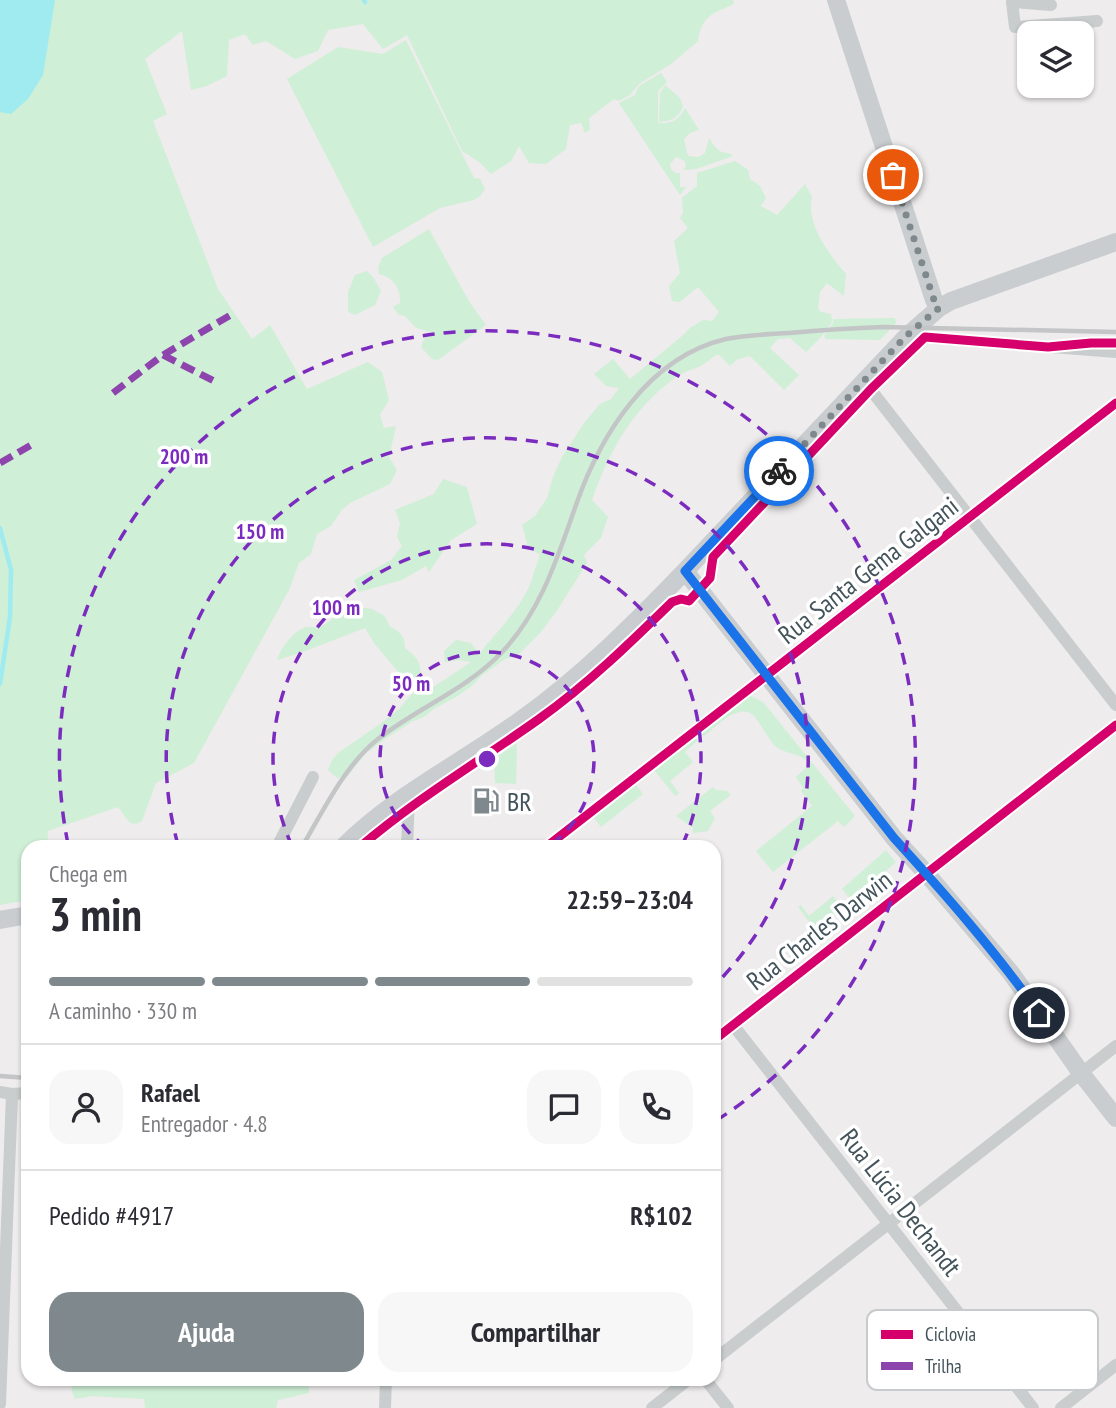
<!DOCTYPE html>
<html lang="pt">
<meta charset="utf-8">
<style>
:root{--surface:#fff;--page:#f7f7f7;--text:#2b2b33;--muted:#7c7c81;--line:#e1e1e2;--accent:#7f898d}
body{margin:0;font-family:"PT Sans Narrow",sans-serif;background:var(--page);color:var(--text);height:100vh;display:flex;flex-direction:column;font-size:26px;white-space:nowrap}
*{box-sizing:border-box;margin:0}
p{font-size:23px;color:var(--muted)}
.icon{flex:none;width:38px;height:38px;fill:none;stroke:currentColor;stroke-width:2;stroke-linecap:round;stroke-linejoin:round}
.map{position:relative;flex:1;overflow:hidden}
.drawer{position:absolute;left:21px;top:840px;width:700px;height:546px;display:flex;flex-direction:column;background:var(--surface);border-radius:21px;box-shadow:0 2px 5px #0004}
.drawer>*{flex:none}
.controls{position:absolute;left:1017px;top:21px;display:grid;gap:14px}
.controls a{display:grid;place-items:center;width:77px;height:77px;border-radius:14px;background:var(--surface);box-shadow:0 2px 5px #0004;font-size:35px}
.pin{position:absolute;display:grid;place-items:center;width:60px;height:60px;color:#fff;margin:-30px;border:4px solid #fff;border-radius:50%;box-shadow:0 2px 7px #0007}
.courier{position:absolute;display:grid;place-items:center;width:70px;height:70px;margin:-35px;border:5px solid #1a73e8;border-radius:50%;background:#fff;color:#222;box-shadow:0 2px 9px #0007}
.overview em{font-style:normal;font-weight:800}
.overview div{display:flex;flex-direction:column-reverse}
.overview{display:flex;align-items:center;justify-content:space-between;height:119px;padding:0 28px}
h1{font-size:46px;font-weight:800;line-height:52px}
.bar{display:grid;grid-template-columns:repeat(4,1fr);gap:10px 7px;align-content:center;height:84px;padding:0 28px}
.bar i{height:9px;border-radius:5px;background:var(--line)}
.bar .current{background:var(--accent)}
.bar p{grid-column:span 4}
.line{display:flex;align-items:center;gap:18px;padding:0 28px;border-top:2px solid var(--line)}
.line div{flex:1}
.round{display:grid;place-items:center;flex:none;width:74px;height:74px;border-radius:21px;background:var(--page)}
.cta{display:flex;gap:14px;margin-top:auto;padding:14px 28px}
.cta a{flex:1;height:80px;border-radius:21px;background:var(--accent);color:#fff;font-size:28px;font-weight:800;line-height:80px;text-align:center}
.cta a+a{background:var(--page);color:var(--text)}
.map>svg:first-child{display:block}
</style>
<div class="map">
<svg width="1116" height="1408" viewBox="0 0 1116 1408">
<rect width="100%" height="100%" fill="#eeeced"/>
<path fill="#cfefd6" d="M 0,0 L 733,0 L 734,4 C 712,14 702,15 698,41 L 671,64 L 639,84 L 630,95 L 619,101 L 614,99 L 589,118 L 590,130 L 585,133 L 581,123 L 570,125 L 566,149 L 546,164 L 529,163 L 519,146 L 511,161 L 491,174 L 479,162 L 462,151 L 407,35 L 383,49 L 363,24 L 328,30 L 318,51 L 295,59 L 266,41 L 253,45 L 245,34 L 229,40 L 227,76 L 207,86 L 191,90 L 182,31 L 145,59 L 167,114 L 153,121 L 218,289 L 252,339 L 270,325 L 307,389 L 368,362 L 382,372 L 389,400 L 380,415 L 384,428 L 396,426 L 389,457 L 397,470 L 390,484 L 350,503 L 341,511 L 331,526 L 317,534 L 311,554 L 299,563 L 289,590 L 194,763 L 156,783 L 142,821 L 136,824 L 130,823 L 118,807 L 48,831 L 47,847 L 28,847 L 28,900 L 0,905 Z
M 406,40 L 474,178 L 480,179 L 485,189 L 480,196 L 474,200 L 440,208 L 373,247 L 287,79 L 338,47 L 383,54 Z
M 661,73 L 667,82 L 659,90 L 658,94 L 658,123 C 672,124 679,120 685,108 L 699,130 L 690,133 L 684,139 L 688,156 L 699,157 L 705,153 L 709,138 C 715,147 718,153 729,153 L 733,156 L 696,169 L 684,170 L 686,166 L 685,161 L 676,157 L 670,164 L 671,169 L 675,173 L 680,173 L 680,187 L 686,187 L 680,195 L 619,103 L 635,95 L 639,86 Z
M 665,85 L 680,98 L 683,107 C 678,118 671,121 659,122 L 660,93 Z
M 735,161 L 748,170 L 750,179 L 760,186 L 766,198 L 761,206 L 777,215 L 805,184 L 812,197 C 805,223 830,256 846,274 L 844,296 L 827,283 L 820,292 L 818,309 L 821,312 L 831,314 L 832,322 L 821,337 L 806,352 L 790,338 L 778,339 L 770,348 L 799,375 L 784,390 L 750,356 L 738,359 L 730,366 L 718,354 C 711,358 703,366 696,368 C 688,371 683,372 676,377 C 633,408 609,451 592,500 L 608,517 L 601,538 L 584,555 L 587,563 L 556,612 L 540,633 L 518,655 L 505,659 L 481,676 L 473,685 L 456,697 L 435,708 L 424,717 L 413,721 L 385,739 L 365,754 L 348,776 L 337,778 L 328,770 L 332,760 L 338,753 L 380,724 L 399,709 L 410,696 L 415,692 L 429,690 L 471,662 L 459,660 L 445,662 L 444,651 L 456,640 L 471,643 L 479,654 C 496,633 517,612 529,587 C 533,577 536,566 540,555 L 528,547 L 522,525 L 535,516 L 547,498 L 553,477 L 562,457 L 584,423 L 600,404 L 611,399 L 619,388 L 606,386 L 594,374 L 613,359 L 630,379 L 682,336 L 690,328 L 703,320 L 712,321 L 719,312 L 698,287 L 680,302 L 672,301 L 669,286 L 680,273 L 674,241 L 688,228 L 680,218 L 683,213 L 682,198 L 697,186 L 697,173 Z
M 429,229 L 470,303 L 486,325 L 438,360 L 432,359 L 421,347 L 424,339 L 431,332 L 416,328 L 405,316 L 399,315 L 393,307 L 400,303 C 401,288 393,277 379,274 L 378,268 L 382,258 Z
M 367,271 L 373,277 L 381,291 L 375,305 L 355,315 L 348,312 L 348,292 L 355,275 Z
M 895,318 L 896,323 L 880,340 L 826,339 L 824,336 L 833,323 L 833,319 Z
M 443,479 L 467,487 L 477,524 L 451,540 L 429,572 L 426,566 L 402,580 L 359,592 L 354,580 L 391,560 L 402,546 L 397,537 L 400,523 L 395,510 L 434,494 Z
M 348,606 L 372,609 L 385,616 L 390,627 C 400,631 405,637 405,648 C 418,658 422,663 420,679 L 410,682 L 405,680 L 374,643 L 365,628 L 300,653 L 277,660 C 281,648 293,631 306,627 C 310,626 314,628 317,627 C 328,625 333,619 338,610 Z
M 740,696 L 751,696 L 763,702 L 855,816 L 844,827 L 838,821 L 773,872 L 756,851 L 812,806 L 801,791 L 803,788 L 796,777 L 805,769 L 808,762 C 799,752 785,755 774,745 C 767,737 762,726 755,717 C 740,700 716,727 704,736 L 699,732 Z
M 694,736 L 698,740 L 685,752 L 693,762 L 670,781 L 679,793 L 675,796 L 654,770 Z
M 517,743 L 516,784 L 495,783 L 494,759 Z
M 633,781 L 643,794 L 601,827 L 591,814 Z
M 713,787 L 716,790 L 727,791 L 731,795 L 710,811 L 715,818 L 708,831 L 693,833 L 693,828 L 676,816 Z
M 886,850 L 896,862 L 852,901 L 842,889 Z
M 833,896 L 842,908 L 815,930 L 798,907 L 801,905 L 809,916 Z
M 71,1379 L 304,1379 L 309,1384 L 309,1393 L 278,1400 L 276,1408 L 145,1408 L 144,1399 L 92,1396 L 75,1399 L 72,1392 Z"/>
<path fill="#a0ebf0" d="M 0,0 L 55,0 L 43,75 L 28,99 L 11,114 L 0,112 Z"/>
<g fill="none" stroke-linecap="round" stroke-linejoin="round">
<path stroke="#a0ebf0" stroke-width="4.5" d="M 364,0 L 365,2
M 0,528 L 11,570 L 10,617 L 0,684"/>
<path stroke="#c9cdce" stroke-width="12" d="M 1051,5 L 1012,2 L 1015,27 L 1097,21
M 907,336 L 1116,352
M 864,381 L 1116,705
M 277,847 L 313,777
M 407,847 L 409,795
M 546,847 L 1116,403
M 733,1025 L 1033,1408
M 714,1040 L 1116,725
M 0,1092 L 12,1094 L 28,1093
M 714,1360 L 1116,1046
M 705,1379 L 728,1408
M 0,1404 L 12,1094
M 385,1408 L 386,1379
M 652,1408 L 689,1379
M 1061,1408 L 1116,1365"/>
<path stroke="#c9cdd0" stroke-width="18" d="M 836,0 L 934,300 L 939,308
M 685,571 L 894,838 L 926,873 L 1011,973 L 1081,1073 L 1116,1118
M 343,847 C 395,795 463,762 522,719 C 582,676 634,624 685,571 L 907,336 L 939,308 L 951,301 L 1116,242
M 0,920 L 28,915"/>
<path stroke="#c3c5c7" stroke-width="4.5" d="M 302,847 C 323,811 345,765 378,739 C 417,708 468,689 503,651 C 541,611 558,556 576,505 C 600,436 648,357 726,339 C 746,335 768,334 789,333 C 821,330 852,328 884,327 L 1116,332
M 0,1076 L 28,1078"/>
<path stroke="#8e44ad" stroke-width="7" stroke-dasharray="14 7" stroke-linecap="butt" d="M 163,355 L 216,382
M 113,393 L 163,355 L 234,313
M 0,463 L 33,444"/>
<g stroke="#fff" stroke-width="13">
<path id="cycleway" d="M 360,847 C 416,799 480,761 539,719 C 588,684 630,643 672,602 L 681,599 L 689,601 L 710,578 L 713,557 L 871,389 L 925,337 L 1048,347 L 1091,343 L 1116,343
M 546,847 L 1116,403
M 714,1040 L 1116,725"/>
</g>
<use href="#cycleway" stroke="#d6006c" stroke-width="9"/>
</g>
<g fill="none" stroke-linecap="round" stroke-linejoin="round">
<path stroke="#7f898d" stroke-width="7" stroke-dasharray="0 12.6" d="M 779,471 L 906,336 L 939,308 L 934,300 L 893,175"/>
<path stroke="#1a73e8" stroke-width="9" d="M 779,471 L 685,571 L 894,838 C 945,894 995,951 1039,1013"/>
</g>
<g fill="none" stroke="#7b2cbf" stroke-width="3.5" stroke-dasharray="12 9">
<path d="M426 847A107 107 0 1 1 548 847"/>
<path d="M292 846A214 214 0 1 1 682 846"/>
<path d="M178 845A321 321 0 1 1 716 984"/>
<path d="M68 844A428 428 0 1 1 717 1120"/>
</g>
<defs>
<g id="fuel-bare" transform="scale(2.1)"><path d="M-5.5-6h7V0h2V4h1.3V-2.5L3-4.5l.8-.8L6-3V5H2.5V1h-1V6h-7ZM-4.2-4.7v3.2H.2V-4.7Z" fill="#7f898d" stroke="#fff" stroke-width="2.5" paint-order="stroke"/></g>
</defs>
<g fill-rule="evenodd">
<use href="#fuel-bare" x="486" y="801"/>
</g>
<g text-anchor="middle" dominant-baseline="central" stroke-width="7" stroke-linejoin="round" paint-order="stroke">
<g font-size="26" fill="#43535a" stroke="#fff">
<text transform="translate(868 570) rotate(-38)">Rua Santa Gema Galgani</text>
<text transform="translate(819 930) rotate(-38)">Rua Charles Darwin</text>
<text transform="translate(901 1202) rotate(52)">Rua Lúcia Dechandt</text>
</g>
<g font-size="26" fill="#43535a" stroke="#fff" text-anchor="start">
<text x="507" y="801">BR</text>
</g>
</g>
<rect x="867" y="1310" width="231" height="80" rx="10" fill="#fff" stroke="#c7cbce" stroke-width="2"/>
<rect x="881" y="1330" width="32" height="9" fill="#d6006c"/>
<rect x="881" y="1362" width="32" height="8" fill="#8e44ad"/>
<g font-size="19" fill="#43535a">
<text x="925" y="1341">Ciclovia</text>
<text x="925" y="1373">Trilha</text>
</g>
<circle cx="487" cy="759" r="10" fill="#7b2cbf" stroke="#fff" stroke-width="3.5"/>
<g font-size="21" text-anchor="middle" font-weight="bold" fill="#7b2cbf" stroke="#fff" stroke-width="7" stroke-linejoin="round" paint-order="stroke">
<text x="184" y="464">200 m</text>
<text x="260" y="539">150 m</text>
<text x="336" y="615">100 m</text>
<text x="411" y="691">50 m</text>
</g>
</svg>
<div class="controls">
<a><svg class="icon" aria-label="layers" viewBox="0 0 24 24"><path d="M12 4l9 5-9 5-9-5zM3 14l9 5 9-5"/></svg></a>
</div>
<div class="pin" style="left:893px;top:175px;background:#ea580c"><svg class="icon" aria-label="bag" viewBox="0 0 24 24"><path d="M5 8h14l-1 12H6zM9 8a3 3 0 0 1 6 0"/></svg></div>
<div class="pin" style="left:1039px;top:1013px;background:#1f2937"><svg class="icon" aria-label="home" viewBox="0 0 24 24"><path d="M3 11l9-7 9 7M6 9v11h12V9"/></svg></div>
<div class="courier" style="left:779px;top:471px"><svg class="icon" aria-label="bike" viewBox="0 0 24 24"><circle cx="6" cy="16" r="4"/><circle cx="18" cy="16" r="4"/><path d="M6 16l4-8h5l3 8M10 8l3 8H6M13 5h3"/></svg></div>
<section class="drawer">
<div class="overview"><div><h1>3 min</h1><p>Chega em</p></div><em>22:59–23:04</em></div>
<div class="bar"><i class="current"></i><i class="current"></i><i class="current"></i><i></i><p>A caminho · 330 m</p></div>
<div class="line" style="height:126px"><a class="round"><svg class="icon" aria-label="person" viewBox="0 0 24 24"><circle cx="12" cy="8" r="4"/><path d="M4 21q1-7 8-7t8 7"/></svg></a><div><b>Rafael</b><p>Entregador · 4.8</p></div><a class="round"><svg class="icon" aria-label="chat" viewBox="0 0 24 24"><path d="M4 5h16v11H9l-5 4z"/></svg></a><a class="round"><svg class="icon" aria-label="phone" viewBox="0 0 24 24"><path d="M5 4h4l2 5-3 2q2 4 5 5l2-3 5 2v4C11 20 4 13 5 4z"/></svg></a></div>
<div class="line" style="height:91px"><div>Pedido #4917</div><b>R$102</b></div>
<div class="cta"><a>Ajuda</a><a>Compartilhar</a></div>
</section>
</div>
